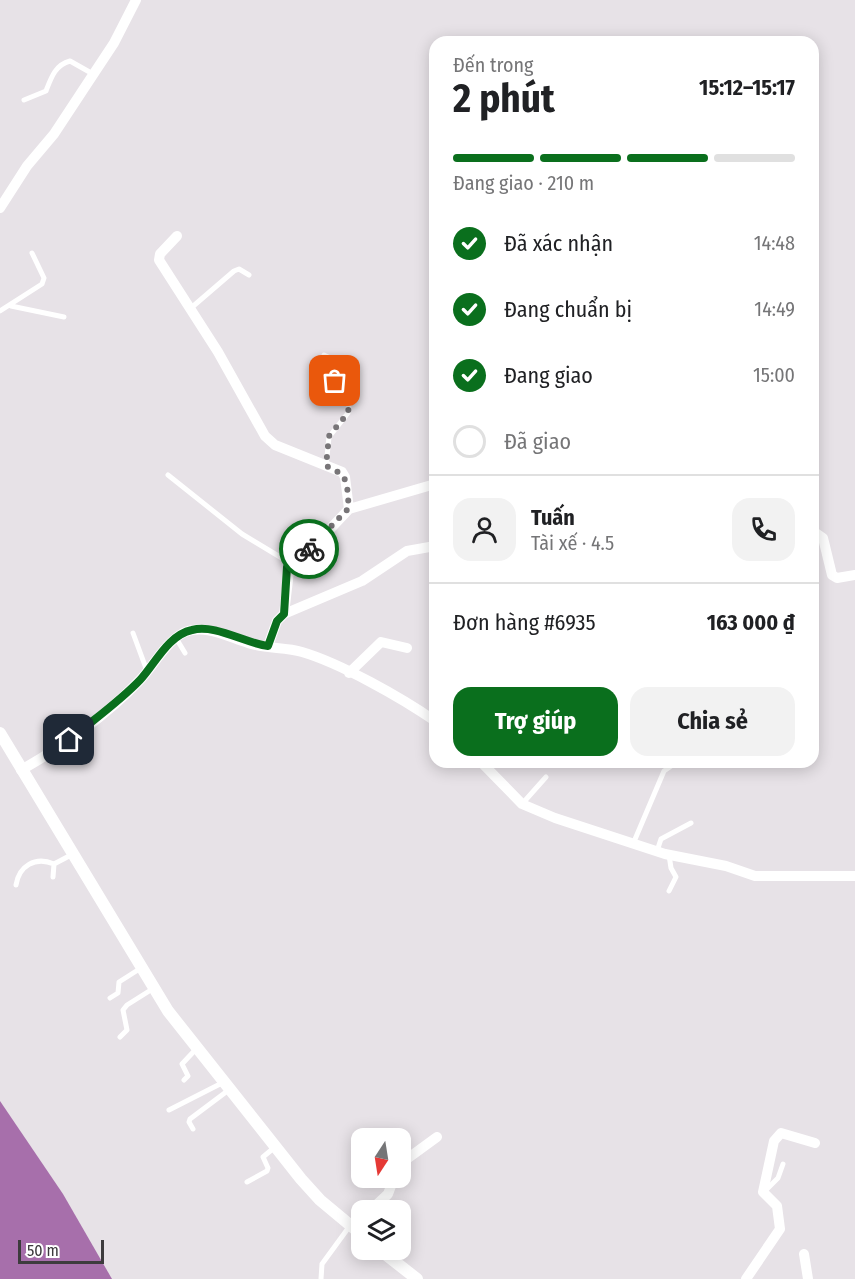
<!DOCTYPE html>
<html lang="vi">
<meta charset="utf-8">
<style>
:root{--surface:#fff;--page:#f2f2f2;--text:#202124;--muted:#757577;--line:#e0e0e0;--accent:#0a6f1d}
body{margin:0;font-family:"Fira Sans Condensed",sans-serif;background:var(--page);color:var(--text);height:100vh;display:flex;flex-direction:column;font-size:22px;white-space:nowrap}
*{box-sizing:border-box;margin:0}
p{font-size:20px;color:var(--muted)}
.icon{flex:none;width:33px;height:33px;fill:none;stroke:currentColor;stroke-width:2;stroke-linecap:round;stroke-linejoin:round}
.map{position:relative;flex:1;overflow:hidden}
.sheet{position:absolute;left:429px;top:36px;width:390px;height:732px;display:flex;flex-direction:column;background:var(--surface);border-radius:18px;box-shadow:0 3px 15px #0003}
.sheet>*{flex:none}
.needle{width:39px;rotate:192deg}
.fabs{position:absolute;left:351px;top:1128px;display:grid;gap:12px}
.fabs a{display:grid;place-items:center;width:60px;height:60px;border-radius:12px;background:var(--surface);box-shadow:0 3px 15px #0003;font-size:30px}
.scale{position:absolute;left:18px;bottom:15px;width:86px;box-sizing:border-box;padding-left:6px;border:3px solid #3d3b3d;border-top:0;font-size:16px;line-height:21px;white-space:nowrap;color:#3d3b3d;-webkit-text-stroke:4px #fff;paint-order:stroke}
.pin{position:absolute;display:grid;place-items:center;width:51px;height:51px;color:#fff;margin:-26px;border-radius:12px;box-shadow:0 3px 9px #0006}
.courier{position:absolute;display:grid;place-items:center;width:60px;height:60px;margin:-30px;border:4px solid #0a6f1d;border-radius:50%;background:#fff;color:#222;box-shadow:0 2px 8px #0007}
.overview em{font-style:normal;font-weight:700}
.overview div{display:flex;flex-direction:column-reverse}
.overview{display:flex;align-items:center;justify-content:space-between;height:102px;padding:0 24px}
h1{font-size:39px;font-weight:700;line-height:45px}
.bar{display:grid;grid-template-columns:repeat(4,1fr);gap:9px 6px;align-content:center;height:72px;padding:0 24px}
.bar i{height:8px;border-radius:4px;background:var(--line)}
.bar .selected{background:var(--accent)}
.bar p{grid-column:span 4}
.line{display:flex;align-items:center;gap:15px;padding:0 24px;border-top:2px solid var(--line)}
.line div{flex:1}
.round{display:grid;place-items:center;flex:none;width:63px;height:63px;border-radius:18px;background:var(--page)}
ol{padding:0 24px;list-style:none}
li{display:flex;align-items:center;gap:18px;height:66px}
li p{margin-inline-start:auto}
li .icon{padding:6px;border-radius:50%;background:var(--accent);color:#fff;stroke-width:4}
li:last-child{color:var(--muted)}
li i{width:33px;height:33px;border:3px solid var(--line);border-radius:50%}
.cta{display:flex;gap:12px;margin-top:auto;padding:12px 24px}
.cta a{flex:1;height:69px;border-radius:18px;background:var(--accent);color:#fff;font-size:24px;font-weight:700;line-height:69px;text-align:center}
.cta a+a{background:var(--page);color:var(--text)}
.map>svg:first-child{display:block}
</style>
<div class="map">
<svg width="855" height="1279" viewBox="0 0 855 1279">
<rect width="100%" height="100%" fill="#e7e2e7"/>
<path fill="#a76fab" d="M 0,1101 L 63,1194 L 112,1279 L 0,1279 Z"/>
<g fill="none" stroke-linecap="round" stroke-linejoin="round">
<path stroke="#fff" stroke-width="5" d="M 24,100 L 46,91 C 51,78 55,65 70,61 L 93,74
M 11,306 L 64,317
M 191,308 L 234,271 L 239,269 L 249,275
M 0,311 L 42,284 L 44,278 L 32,253
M 324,355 L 334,360 L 336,387 L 345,392 L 349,404 L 348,413 L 329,437 L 326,466
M 168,475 L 242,534 L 290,563
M 133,633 L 147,671
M 176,638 L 185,653
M 522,804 L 546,777
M 633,844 L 664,771 L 677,762
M 657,851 L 661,839 L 691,823
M 53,877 L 54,864 L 73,854
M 16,885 C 19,866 35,856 54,864
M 669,891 L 676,877 L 671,868 L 669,855
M 110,998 L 118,993 L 119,982 L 141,968
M 120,1037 L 127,1030 L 123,1010 L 127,1005 L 154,988
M 184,1080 L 188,1076 L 182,1064 L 197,1048
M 169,1110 L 224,1082
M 193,1129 L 189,1122 L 190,1119 L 230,1089
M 247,1182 L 267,1171 L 268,1168 L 263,1157 L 275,1147
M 765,1191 L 778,1178 L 783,1164
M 321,1279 L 322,1264 L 349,1227"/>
<path stroke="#fff" stroke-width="10" d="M 0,208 L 27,166 L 54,134 L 81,93 L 114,43 L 136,0
M 177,236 L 160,254 L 159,260 L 218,352 L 265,436 L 275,445 L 342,472 L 345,477 L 349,509
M 813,531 L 823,538 L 832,575 L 837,578 L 855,575
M 284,614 L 290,563 L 316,544 L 349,509 L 435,484
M 268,646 L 277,621 L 284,614 L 362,581 L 407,551 L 435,546
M 349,673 L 381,642 L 407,648
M 481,762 L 522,804 L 555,818 L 665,854 L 726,866 L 755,876 L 855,876
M 21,770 C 61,748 109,713 140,680 C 154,665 165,643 183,633 C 204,623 228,637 248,643 C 265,649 285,647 302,652 C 340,663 402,698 435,721
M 400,1164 L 437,1137
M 371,1210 L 388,1194 L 394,1178
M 353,1227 L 362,1219
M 804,1254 L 808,1279
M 746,1279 L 780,1229 L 777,1206 L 763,1192 L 774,1141 L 781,1133 L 815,1143"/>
<path stroke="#fff" stroke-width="12" d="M 0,733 L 168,1011 L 301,1179 L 320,1200 L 362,1235
M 380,1250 L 417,1279"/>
</g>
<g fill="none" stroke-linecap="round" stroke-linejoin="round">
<path stroke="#787578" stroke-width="6" stroke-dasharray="0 10.8" d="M 309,549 L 349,508 C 346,484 351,476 326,466 L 329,436 L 348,413 L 349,404 L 345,392 L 336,387 L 335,381"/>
<path stroke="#0a6f1d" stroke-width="8" d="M 69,740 C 93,720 119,702 140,680 C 155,664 168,635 192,630 C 216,624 244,643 268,646 L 277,621 L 284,614 L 287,567 L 309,549"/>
</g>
</svg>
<div class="fabs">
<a><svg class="needle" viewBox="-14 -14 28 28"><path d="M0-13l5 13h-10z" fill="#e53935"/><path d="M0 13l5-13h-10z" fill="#757577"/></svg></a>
<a><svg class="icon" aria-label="layers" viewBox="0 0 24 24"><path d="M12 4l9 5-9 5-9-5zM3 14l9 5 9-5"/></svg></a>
</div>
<div class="scale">50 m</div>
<div class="pin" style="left:335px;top:381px;background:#ea580c"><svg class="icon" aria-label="bag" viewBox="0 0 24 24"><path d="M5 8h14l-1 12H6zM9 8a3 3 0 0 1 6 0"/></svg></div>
<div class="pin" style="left:69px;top:740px;background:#1f2937"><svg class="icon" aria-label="home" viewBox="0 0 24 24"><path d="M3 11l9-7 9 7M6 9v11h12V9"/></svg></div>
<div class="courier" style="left:309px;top:549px"><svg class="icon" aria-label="bike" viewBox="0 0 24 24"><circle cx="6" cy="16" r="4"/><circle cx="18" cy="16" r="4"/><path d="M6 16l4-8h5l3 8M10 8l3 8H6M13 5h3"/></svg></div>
<section class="sheet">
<div class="overview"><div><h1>2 phút</h1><p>Đến trong</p></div><em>15:12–15:17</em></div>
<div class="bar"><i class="selected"></i><i class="selected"></i><i class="selected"></i><i></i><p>Đang giao · 210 m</p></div>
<ol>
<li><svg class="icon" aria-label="check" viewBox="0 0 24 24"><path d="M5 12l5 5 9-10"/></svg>Đã xác nhận<p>14:48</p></li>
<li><svg class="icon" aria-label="check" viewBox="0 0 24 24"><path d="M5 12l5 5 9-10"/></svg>Đang chuẩn bị<p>14:49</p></li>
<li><svg class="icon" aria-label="check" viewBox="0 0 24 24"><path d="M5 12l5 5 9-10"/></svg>Đang giao<p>15:00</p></li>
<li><i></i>Đã giao</li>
</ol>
<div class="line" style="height:108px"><a class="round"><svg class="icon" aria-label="person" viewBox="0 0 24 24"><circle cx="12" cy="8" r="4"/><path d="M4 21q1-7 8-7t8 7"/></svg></a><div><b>Tuấn</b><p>Tài xế · 4.5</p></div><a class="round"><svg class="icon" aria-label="phone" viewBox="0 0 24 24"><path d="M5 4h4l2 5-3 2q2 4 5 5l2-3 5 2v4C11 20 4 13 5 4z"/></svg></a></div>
<div class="line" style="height:78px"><div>Đơn hàng #6935</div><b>163 000 ₫</b></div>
<div class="cta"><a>Trợ giúp</a><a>Chia sẻ</a></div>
</section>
</div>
